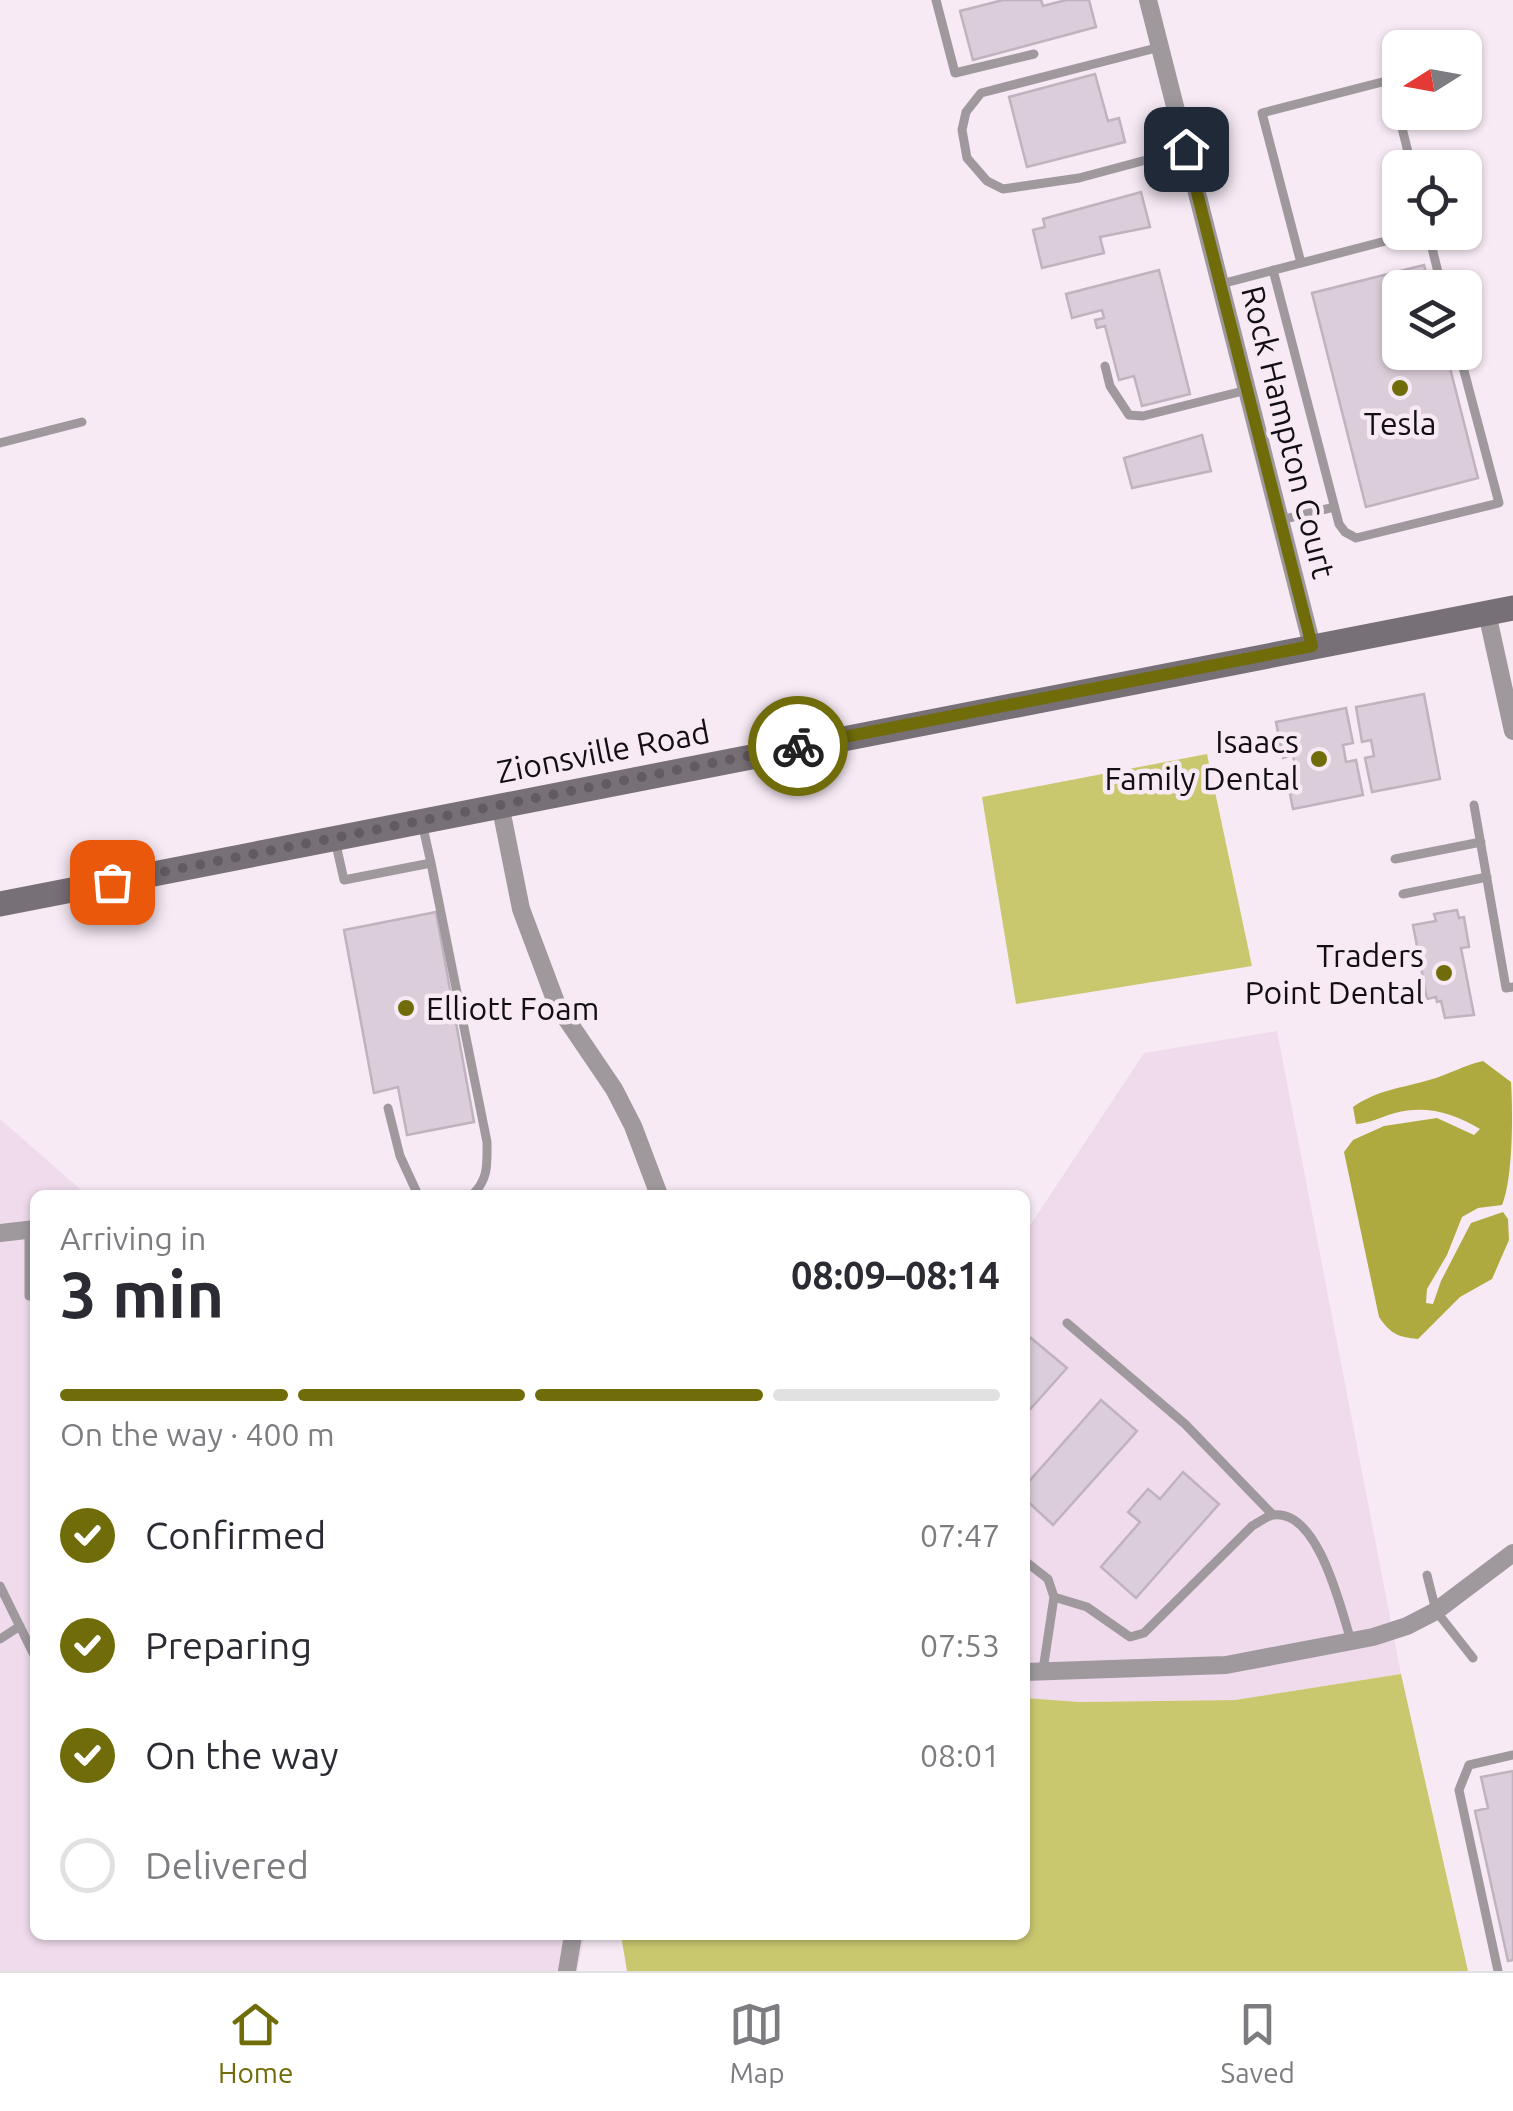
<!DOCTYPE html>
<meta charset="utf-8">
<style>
:root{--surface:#fff;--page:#f2f2f3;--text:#2b2b33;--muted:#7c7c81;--line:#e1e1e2;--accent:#706c09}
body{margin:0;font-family:Ubuntu,sans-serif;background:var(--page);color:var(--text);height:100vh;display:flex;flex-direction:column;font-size:38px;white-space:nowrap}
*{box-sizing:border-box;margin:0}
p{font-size:32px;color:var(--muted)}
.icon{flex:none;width:55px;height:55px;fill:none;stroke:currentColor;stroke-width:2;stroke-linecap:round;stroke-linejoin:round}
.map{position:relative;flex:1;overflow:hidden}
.side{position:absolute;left:30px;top:1190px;width:1000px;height:750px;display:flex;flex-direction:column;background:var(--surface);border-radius:15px;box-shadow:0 2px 8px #0004}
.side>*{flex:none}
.needle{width:65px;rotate:259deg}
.controls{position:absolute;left:1382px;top:30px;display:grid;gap:20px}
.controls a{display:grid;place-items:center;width:100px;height:100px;border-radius:15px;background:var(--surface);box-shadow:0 2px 8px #0004;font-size:50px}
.pin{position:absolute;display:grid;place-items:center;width:85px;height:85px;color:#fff;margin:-42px;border-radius:20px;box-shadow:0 5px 15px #0006}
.courier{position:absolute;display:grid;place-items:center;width:100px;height:100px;margin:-50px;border:8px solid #706c09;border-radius:50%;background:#fff;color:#222;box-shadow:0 2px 12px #0007}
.head em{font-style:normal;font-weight:700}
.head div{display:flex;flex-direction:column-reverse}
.head{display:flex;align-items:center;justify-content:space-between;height:170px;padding:0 30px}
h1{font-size:65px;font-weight:700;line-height:75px}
.bar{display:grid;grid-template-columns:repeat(4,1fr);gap:15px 10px;align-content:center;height:120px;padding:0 30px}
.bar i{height:12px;border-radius:8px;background:var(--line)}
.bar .selected{background:var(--accent)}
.bar p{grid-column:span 4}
ol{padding:0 30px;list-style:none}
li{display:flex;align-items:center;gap:30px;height:110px}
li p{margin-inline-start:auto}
li .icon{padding:10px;border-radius:50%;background:var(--accent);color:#fff;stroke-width:4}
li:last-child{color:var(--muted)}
li i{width:55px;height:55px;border:5px solid var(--line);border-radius:50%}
.menu{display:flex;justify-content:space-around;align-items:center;height:140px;border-top:2px solid var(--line);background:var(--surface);font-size:28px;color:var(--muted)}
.menu a{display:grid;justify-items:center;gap:5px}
.menu .selected{color:var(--accent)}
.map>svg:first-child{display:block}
</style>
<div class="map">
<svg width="1513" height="1971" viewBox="0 0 1513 1971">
<rect width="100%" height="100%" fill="#f7eaf5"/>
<path fill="#efdbec" d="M 1277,1031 L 1401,1674 L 1235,1700 L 1080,1702 L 1025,1698 L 1025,1233 L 1144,1053 Z
M 0,1119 L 87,1195 L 35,1195 L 35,1935 L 585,1935 L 577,1971 L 0,1971 Z"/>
<path fill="#cac86f" d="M 1207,754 L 1252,966 L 1016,1004 L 982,797 Z
M 1401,1674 L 1468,1971 L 627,1971 L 621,1935 L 1025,1935 L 1025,1698 L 1080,1702 L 1235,1700 Z"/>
<path fill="#aeaa3f" d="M 1483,1061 L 1511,1082 C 1513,1113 1513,1179 1502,1205 L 1478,1208 L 1462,1217 L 1447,1255 L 1427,1289 L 1426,1303 L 1433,1304 L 1441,1281 L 1471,1223 L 1503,1212 L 1508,1219 L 1509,1240 L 1492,1279 L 1460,1297 L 1418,1339 C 1397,1337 1390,1333 1379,1317 L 1344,1152 L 1353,1140 L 1384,1126 L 1437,1118 L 1474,1135 L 1480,1129 C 1453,1113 1426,1105 1395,1113 C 1381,1117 1370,1123 1356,1124 L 1353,1107 C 1377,1090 1402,1088 1429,1080 C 1448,1075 1464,1065 1483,1061 Z"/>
<path fill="#dbcdd9" stroke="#c0b2be" stroke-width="2.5" d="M 1003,0 L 1041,0 L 1043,6 L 1066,0 L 1089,0 L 1096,27 L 973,60 L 960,11 Z
M 1095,74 L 1108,121 L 1119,118 L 1125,142 L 1027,167 L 1009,97 Z
M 1141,192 L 1150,227 L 1100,237 L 1104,253 L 1042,268 L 1033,230 L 1045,227 L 1043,219 Z
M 1424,265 L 1430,288 L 1400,288 L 1400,352 L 1446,352 L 1478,478 L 1366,507 L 1312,293 Z
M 1159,270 L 1190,394 L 1142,406 L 1134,376 L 1119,380 L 1105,326 L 1097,328 L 1095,320 L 1104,318 L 1102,310 L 1072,318 L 1066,294 Z
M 1202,435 L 1211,471 L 1132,488 L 1124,458 Z
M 1424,694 L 1440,779 L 1372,792 L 1365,758 L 1374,756 L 1371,740 L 1362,742 L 1356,707 Z
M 1346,708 L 1353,743 L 1343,745 L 1346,762 L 1356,760 L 1363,795 L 1293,809 L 1286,774 L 1296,772 L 1293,755 L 1283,758 L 1276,722 Z
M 1457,910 L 1459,918 L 1464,917 L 1469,947 L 1461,948 L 1474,1015 L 1445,1018 L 1441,1001 L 1437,1002 L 1436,997 L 1427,999 L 1413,925 L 1436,921 L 1434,914 Z
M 436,912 L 474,1122 L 407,1135 L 398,1087 L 374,1093 L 344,930 Z
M 1031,1338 L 1067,1368 L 1025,1415 L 1025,1345 Z
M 1101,1400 L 1137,1431 L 1053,1525 L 1025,1499 L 1025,1486 Z
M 1183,1472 L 1219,1504 L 1136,1598 L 1101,1567 L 1140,1522 L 1128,1512 L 1148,1489 L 1160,1499 Z
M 1513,1771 L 1513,1960 L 1508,1961 L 1475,1811 L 1488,1808 L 1481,1777 Z"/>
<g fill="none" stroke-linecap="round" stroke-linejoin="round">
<path stroke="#9f999e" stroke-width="9" d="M 936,0 L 955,73 L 1034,54
M 1160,47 L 981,93 L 966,112 L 962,130 L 967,158 L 987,181 L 1003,189 L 1079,178 L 1187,149
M 1428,232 L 1442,288
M 1301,263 L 1262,113 L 1390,80 L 1412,168
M 1273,270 L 1339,524 L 1345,532 L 1356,538 L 1499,503 L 1459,352
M 1221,284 L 1420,232
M 1105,366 L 1110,386 L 1129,415 L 1143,416 L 1247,390
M 0,443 L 82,422
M 1280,520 L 1334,507
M 1474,805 L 1506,988 L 1513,987
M 335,840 L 344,880 L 431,863 L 422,823
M 1395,859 L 1481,842
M 431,863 L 487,1142 C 487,1164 489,1179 472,1195
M 1403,894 L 1487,877
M 388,1108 L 400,1156 L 418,1195
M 29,1230 L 29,1296
M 1067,1323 L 1185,1424 L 1273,1515
M 1025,1561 L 1048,1579 L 1054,1597 L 1043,1670
M 1427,1575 L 1436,1611 L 1473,1658
M 0,1586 L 35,1657
M 1054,1597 L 1087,1607 L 1130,1637 L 1144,1633 L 1252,1526 C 1258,1523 1267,1516 1273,1515 C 1318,1508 1341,1609 1351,1641
M 0,1639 L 20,1626
M 1498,1971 L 1459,1790 L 1469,1765 L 1513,1755"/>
<path stroke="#9f999e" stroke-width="18" d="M 1148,0 L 1312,646
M 1487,613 L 1513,731
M 500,804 L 521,909 L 557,1005 L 614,1089 L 633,1126 L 659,1195
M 0,1233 L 35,1229
M 1025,1672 L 1226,1665 L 1373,1637 L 1407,1626 L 1436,1611 L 1513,1553
M 567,1971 L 573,1935"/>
<path stroke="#787077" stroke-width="25" d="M 0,904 L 1513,608"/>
</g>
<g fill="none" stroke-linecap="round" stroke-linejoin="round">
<path stroke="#625b61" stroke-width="10" stroke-dasharray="0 18" d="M 112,882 L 798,746"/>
<path stroke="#706c09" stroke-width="12" d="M 798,746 L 1312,646 L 1186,149"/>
</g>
<g fill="#706c09" stroke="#f7eaf5" stroke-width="4">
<circle cx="1400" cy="388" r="10"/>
<circle cx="1319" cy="759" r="10"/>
<circle cx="1444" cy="973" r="10"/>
<circle cx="406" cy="1008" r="10"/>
</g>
<g text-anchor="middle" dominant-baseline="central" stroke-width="9" stroke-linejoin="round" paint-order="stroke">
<g font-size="32" fill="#120e12" stroke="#f7eaf5" text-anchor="end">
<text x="1400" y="423" text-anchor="middle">Tesla</text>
<text x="1299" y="741">Isaacs<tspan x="1299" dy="37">Family Dental</tspan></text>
<text x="1424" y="955">Traders<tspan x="1424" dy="37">Point Dental</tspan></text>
<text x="426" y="1008" text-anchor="start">Elliott Foam</text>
</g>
<g font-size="32" fill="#120e12" stroke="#f7eaf5">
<text transform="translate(1289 432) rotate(76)">Rock Hampton Court</text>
<text transform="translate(603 751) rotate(-11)">Zionsville Road</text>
</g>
</g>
</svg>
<div class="controls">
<a><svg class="needle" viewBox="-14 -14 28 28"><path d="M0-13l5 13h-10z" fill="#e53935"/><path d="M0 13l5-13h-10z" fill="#7c7c81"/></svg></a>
<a><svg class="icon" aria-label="locate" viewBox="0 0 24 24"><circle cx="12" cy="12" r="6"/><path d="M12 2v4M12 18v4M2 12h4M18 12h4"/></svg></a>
<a><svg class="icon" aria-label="layers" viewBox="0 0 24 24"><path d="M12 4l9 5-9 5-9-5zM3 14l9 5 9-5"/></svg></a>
</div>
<div class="pin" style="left:112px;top:882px;background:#ea580c"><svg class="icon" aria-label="bag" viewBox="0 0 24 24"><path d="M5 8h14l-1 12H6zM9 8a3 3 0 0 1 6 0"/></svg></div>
<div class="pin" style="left:1186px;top:149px;background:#1f2937"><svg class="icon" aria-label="home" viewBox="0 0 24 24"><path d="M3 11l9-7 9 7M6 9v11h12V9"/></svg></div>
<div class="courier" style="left:798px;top:746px"><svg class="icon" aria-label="bike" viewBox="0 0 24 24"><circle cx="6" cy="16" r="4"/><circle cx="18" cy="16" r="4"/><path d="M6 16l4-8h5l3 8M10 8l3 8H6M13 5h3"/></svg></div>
<section class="side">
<div class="head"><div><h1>3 min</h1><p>Arriving in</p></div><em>08:09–08:14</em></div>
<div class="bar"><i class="selected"></i><i class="selected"></i><i class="selected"></i><i></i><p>On the way · 400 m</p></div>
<ol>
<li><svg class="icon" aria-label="check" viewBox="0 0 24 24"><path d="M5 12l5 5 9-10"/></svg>Confirmed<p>07:47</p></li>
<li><svg class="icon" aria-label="check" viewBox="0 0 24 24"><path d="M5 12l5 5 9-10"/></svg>Preparing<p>07:53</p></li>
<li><svg class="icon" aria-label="check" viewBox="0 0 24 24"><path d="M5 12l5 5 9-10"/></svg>On the way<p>08:01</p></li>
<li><i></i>Delivered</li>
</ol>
</section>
</div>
<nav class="menu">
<a class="selected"><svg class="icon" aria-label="home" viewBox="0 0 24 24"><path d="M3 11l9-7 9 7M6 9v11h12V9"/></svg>Home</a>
<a><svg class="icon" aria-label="map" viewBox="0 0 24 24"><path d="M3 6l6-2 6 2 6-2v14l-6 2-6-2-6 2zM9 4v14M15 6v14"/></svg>Map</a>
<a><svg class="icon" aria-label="saved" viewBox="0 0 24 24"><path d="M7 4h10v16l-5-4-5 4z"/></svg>Saved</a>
</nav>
